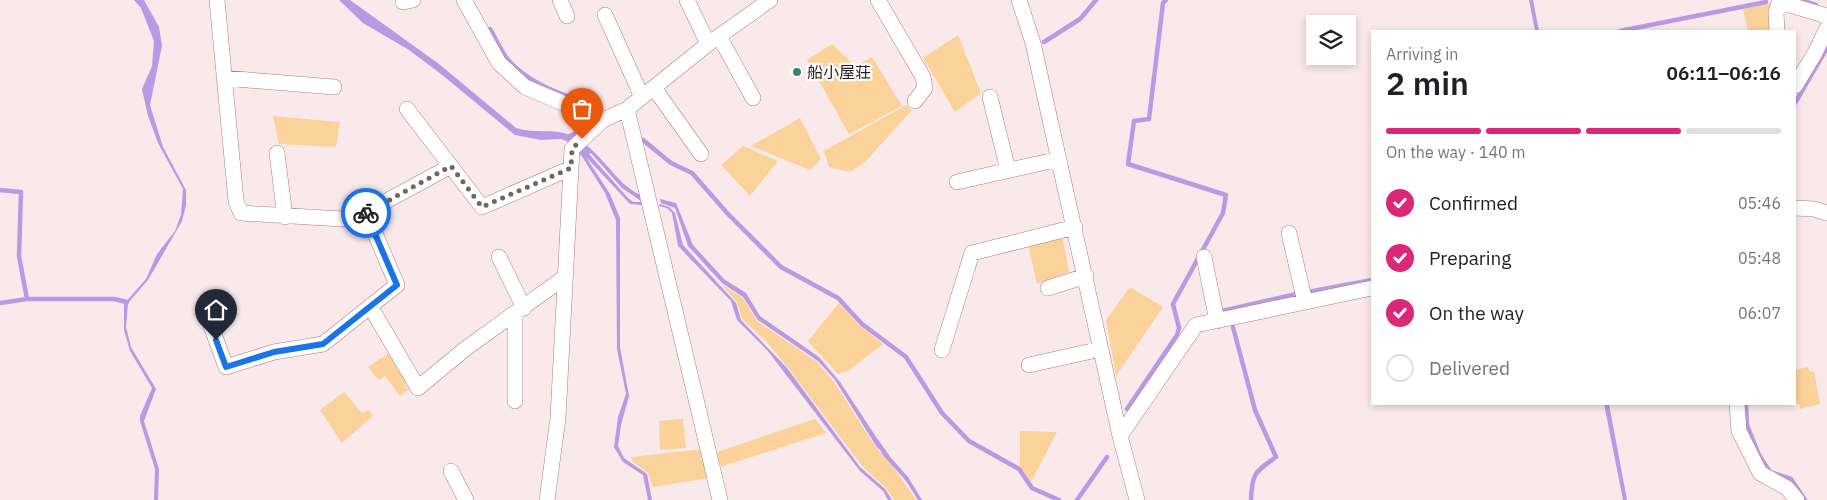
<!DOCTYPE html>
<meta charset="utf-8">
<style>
:root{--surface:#fff;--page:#f6f6f6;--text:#202124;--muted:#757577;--line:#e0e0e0;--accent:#db2777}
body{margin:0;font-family:"IBM Plex Sans","Noto Sans JP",sans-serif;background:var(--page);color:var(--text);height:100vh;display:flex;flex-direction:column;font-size:19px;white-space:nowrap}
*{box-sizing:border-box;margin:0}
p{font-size:16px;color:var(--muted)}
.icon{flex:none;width:28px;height:28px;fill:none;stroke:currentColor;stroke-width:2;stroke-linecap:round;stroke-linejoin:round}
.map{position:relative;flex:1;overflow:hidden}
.side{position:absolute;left:1371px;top:30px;width:425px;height:375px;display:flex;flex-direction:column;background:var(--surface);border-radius:0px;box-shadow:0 2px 8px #0003}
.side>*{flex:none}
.fabs{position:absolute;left:1306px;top:15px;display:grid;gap:10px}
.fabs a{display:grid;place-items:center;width:50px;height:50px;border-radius:0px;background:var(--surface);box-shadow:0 2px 8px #0003;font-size:25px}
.pin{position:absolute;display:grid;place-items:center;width:42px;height:42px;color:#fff;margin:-51px -21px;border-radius:50% 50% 50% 0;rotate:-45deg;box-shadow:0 0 5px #0007}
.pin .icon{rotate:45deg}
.courier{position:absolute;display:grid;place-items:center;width:50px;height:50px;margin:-25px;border:4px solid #1a73e8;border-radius:50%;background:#fff;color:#222;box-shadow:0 1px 6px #0007}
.head em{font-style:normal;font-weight:600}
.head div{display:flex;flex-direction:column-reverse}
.head{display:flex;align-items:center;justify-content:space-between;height:85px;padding:0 15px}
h1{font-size:32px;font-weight:600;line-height:38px}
.bar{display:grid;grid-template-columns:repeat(4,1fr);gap:8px 5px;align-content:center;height:60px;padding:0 15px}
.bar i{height:6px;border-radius:4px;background:var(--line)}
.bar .on{background:var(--accent)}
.bar p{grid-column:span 4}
ol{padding:0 15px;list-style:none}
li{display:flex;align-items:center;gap:15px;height:55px}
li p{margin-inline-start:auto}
li .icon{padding:5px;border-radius:50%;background:var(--accent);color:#fff;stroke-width:4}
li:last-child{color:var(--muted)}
li i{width:28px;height:28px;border:2px solid var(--line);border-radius:50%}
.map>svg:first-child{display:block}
</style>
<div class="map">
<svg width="1827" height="500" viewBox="0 0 1827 500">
<rect width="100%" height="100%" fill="#fae9eb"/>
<path fill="#fcd29b" d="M 1771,3 L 1769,31 L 1748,31 L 1743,9 Z
M 958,35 L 981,93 L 955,112 L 923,58 Z
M 832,44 L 855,66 L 872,57 L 902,106 L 849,134 L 807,60 Z
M 906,105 L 912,110 L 865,162 L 850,172 L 829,167 L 824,151 Z
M 273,116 L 340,122 L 336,147 L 279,144 Z
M 800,118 L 821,159 L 810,170 L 751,146 Z
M 743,146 L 778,161 L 750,196 L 721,165 Z
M 1062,235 L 1069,272 L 1037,284 L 1028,244 Z
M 721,284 L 743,298 L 757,321 L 817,362 L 834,382 L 877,449 L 892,465 L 916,500 L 894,500 L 886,488 L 862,466 L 789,369 L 766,341 L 742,319 L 737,302 Z
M 1130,287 L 1163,307 L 1116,376 L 1106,320 Z
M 839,303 L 858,324 L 883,344 L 848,371 L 838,374 L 808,341 Z
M 392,351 L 408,390 L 400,396 L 385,376 L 378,380 L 368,367 Z
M 1808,367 L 1810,372 L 1814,371 L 1820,404 L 1800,409 L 1799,404 L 1788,405 L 1795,404 L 1795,370 Z
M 344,392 L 362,413 L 369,410 L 373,416 L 342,443 L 320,410 Z
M 683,419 L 686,448 L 660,450 L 659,421 Z
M 815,419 L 826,433 L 721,467 L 717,452 Z
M 1020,431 L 1057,432 L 1031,482 L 1020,467 Z
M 703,449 L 710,478 L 653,487 L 648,473 L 633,462 L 631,457 Z"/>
<path fill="#b899e4" d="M 134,0 L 144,0 L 159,27 L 162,46 L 150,105 L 163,147 L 186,190 L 186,205 L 182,221 L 148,280 L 128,303 L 126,327 L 131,347 L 156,389 L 144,421 L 159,469 L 158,500 L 154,500 L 155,469 L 140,421 L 140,416 L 152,388 L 130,351 L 124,330 L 124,304 L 146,279 L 157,254 L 175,231 L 181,215 L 183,189 L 158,143 L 148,116 L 142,89 L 152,66 L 154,41 L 141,8 Z
M 339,0 L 350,0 L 439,64 L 516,128 C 534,134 553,128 570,135 C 593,145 607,168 624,184 C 629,189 637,193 643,197 L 641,201 L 622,188 L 591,153 L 589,154 L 628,198 L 633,202 L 642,202 L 642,205 L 630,204 L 586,157 L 610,194 L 620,218 L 620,347 L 629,396 L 621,425 L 618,446 L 624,458 L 647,474 L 652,500 L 648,500 L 643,475 L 623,462 L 614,447 L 618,417 L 626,394 L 617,349 L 616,220 L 605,193 L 583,158 L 571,143 L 561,139 L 541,140 L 515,135 L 441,74 L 409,50 L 363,23 Z
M 1529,0 L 1533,0 L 1539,31 L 1535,31 Z
M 660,199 L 676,203 L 693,245 L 724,279 L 746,293 L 760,316 L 819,357 L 840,382 L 882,446 L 878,449 L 835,380 L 818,361 L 758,320 L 743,297 L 722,283 L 688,246 L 675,208 L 661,203 Z
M 660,204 L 669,207 L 675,213 L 683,245 L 736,303 L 741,320 L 787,368 L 860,467 L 885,489 L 892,500 L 888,500 L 883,491 L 860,471 L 767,350 L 737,320 L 731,301 L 678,246 L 672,213 L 667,208 L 659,206 Z
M 1604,404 L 1609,404 L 1627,500 L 1623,500 Z
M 885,451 L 908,477 L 922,500 L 918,500 L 906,481 L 882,454 Z"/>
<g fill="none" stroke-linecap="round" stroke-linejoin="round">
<path stroke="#b899e4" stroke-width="4.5" d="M 1801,0 L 1816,5
M 490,29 C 496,39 501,51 508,60 C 532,87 568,96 601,109
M 1620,31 L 1766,2
M 1044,42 L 1080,19 L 1096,0
M 1795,103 L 1827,48
M 568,137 L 587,127
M 643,140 L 671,163 L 692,173 L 728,214 L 781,267 L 838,298 L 862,324 L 906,357 L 942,413 L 969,441 L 1019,469 L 1032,488 L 1059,500
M 0,190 L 21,192 L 19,256 L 27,299 L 0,303
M 27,299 L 114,299 L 127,302
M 1222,311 L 1292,295 L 1372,280
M 1233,327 L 1255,410 L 1276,457 C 1255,472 1252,473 1251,500
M 1746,404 L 1747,425 L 1759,455 L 1770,472 L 1791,479 L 1805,500
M 1127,409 L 1177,335 L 1179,328 L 1173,304 L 1223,213 L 1226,195 L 1128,164 L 1134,121 L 1149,119 L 1163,3 L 1166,0
M 877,442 L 887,456
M 1077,500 L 1107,457"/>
<g stroke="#a48085" stroke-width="16">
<path id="minor" d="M 217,0 L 236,201 L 241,213 L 342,219 L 366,212 L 451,166
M 464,0 L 499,63 L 525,87 L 603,120
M 560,0 L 567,16
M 687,0 L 708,44
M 878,0 L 923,77 L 925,88 L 915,101
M 1019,0 L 1033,43 L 1120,436 L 1137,500
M 403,2 L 413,0
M 1780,2 L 1827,16
M 605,15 L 642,97
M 1777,31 L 1776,13 L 1780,0
M 719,36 L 753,98
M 224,78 L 334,87
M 1795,86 L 1815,53 L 1827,28
M 654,88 L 701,154
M 990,97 L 1008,170
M 407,109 L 482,207 L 571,168
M 627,109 L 720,500
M 277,153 L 285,217
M 957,182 L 1059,159
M 1795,208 L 1814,209 L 1827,213
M 1289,233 L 1305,302
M 499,257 L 524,308
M 1204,257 L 1217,321
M 1048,288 L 1086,276
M 370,306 L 418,388 L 465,349 L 565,277
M 211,326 L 226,367 L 274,352 L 323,344 L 397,285 L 366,212
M 942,350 L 972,253 L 1075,227
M 1029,365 L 1101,349
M 515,401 L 515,315
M 1737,404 L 1739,431 L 1760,473 L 1787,488 L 1797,500
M 1120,436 L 1196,325 L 1372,288
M 451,471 L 466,500
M 547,500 L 558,418 L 572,149 L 603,120 L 627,109 L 708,44 L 770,0"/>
</g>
<use href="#minor" stroke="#fff" stroke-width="15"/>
</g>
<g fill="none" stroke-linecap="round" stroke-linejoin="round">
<path stroke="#736466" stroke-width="5" stroke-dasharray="0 9" d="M 366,213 L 451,166 L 482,207 L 571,168 L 572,149 L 582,139"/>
<path stroke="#1a73e8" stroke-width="6" d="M 216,340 L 226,367 L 274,352 L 323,344 L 397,285 L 366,213"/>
</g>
<circle fill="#407f6d" stroke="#fff" stroke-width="2" cx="797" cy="72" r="5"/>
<g text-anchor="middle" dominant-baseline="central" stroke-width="4.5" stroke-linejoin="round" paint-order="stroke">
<g font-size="16" fill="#2b1d1f" stroke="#fff" text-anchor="start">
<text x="807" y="72">船小屋荘</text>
</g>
</g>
</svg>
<div class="fabs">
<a><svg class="icon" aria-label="layers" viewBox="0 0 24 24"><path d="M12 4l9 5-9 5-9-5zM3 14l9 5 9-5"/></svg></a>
</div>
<div class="pin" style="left:582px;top:139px;background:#ea580c"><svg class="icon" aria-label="bag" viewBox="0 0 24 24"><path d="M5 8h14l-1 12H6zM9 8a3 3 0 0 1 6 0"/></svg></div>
<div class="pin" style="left:216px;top:340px;background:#1f2937"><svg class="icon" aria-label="home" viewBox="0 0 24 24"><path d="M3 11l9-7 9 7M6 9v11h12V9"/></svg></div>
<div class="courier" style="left:366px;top:213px"><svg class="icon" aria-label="bike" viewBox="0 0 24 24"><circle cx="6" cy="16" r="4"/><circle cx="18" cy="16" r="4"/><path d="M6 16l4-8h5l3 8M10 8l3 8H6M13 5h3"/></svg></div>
<section class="side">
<div class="head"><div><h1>2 min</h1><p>Arriving in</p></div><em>06:11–06:16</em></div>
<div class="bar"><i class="on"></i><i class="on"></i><i class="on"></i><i></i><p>On the way · 140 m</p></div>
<ol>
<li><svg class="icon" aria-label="check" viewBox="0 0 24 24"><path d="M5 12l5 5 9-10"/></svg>Confirmed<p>05:46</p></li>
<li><svg class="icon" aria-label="check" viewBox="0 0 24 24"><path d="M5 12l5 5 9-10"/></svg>Preparing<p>05:48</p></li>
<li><svg class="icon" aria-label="check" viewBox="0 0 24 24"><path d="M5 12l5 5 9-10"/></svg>On the way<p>06:07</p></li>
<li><i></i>Delivered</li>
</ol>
</section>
</div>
